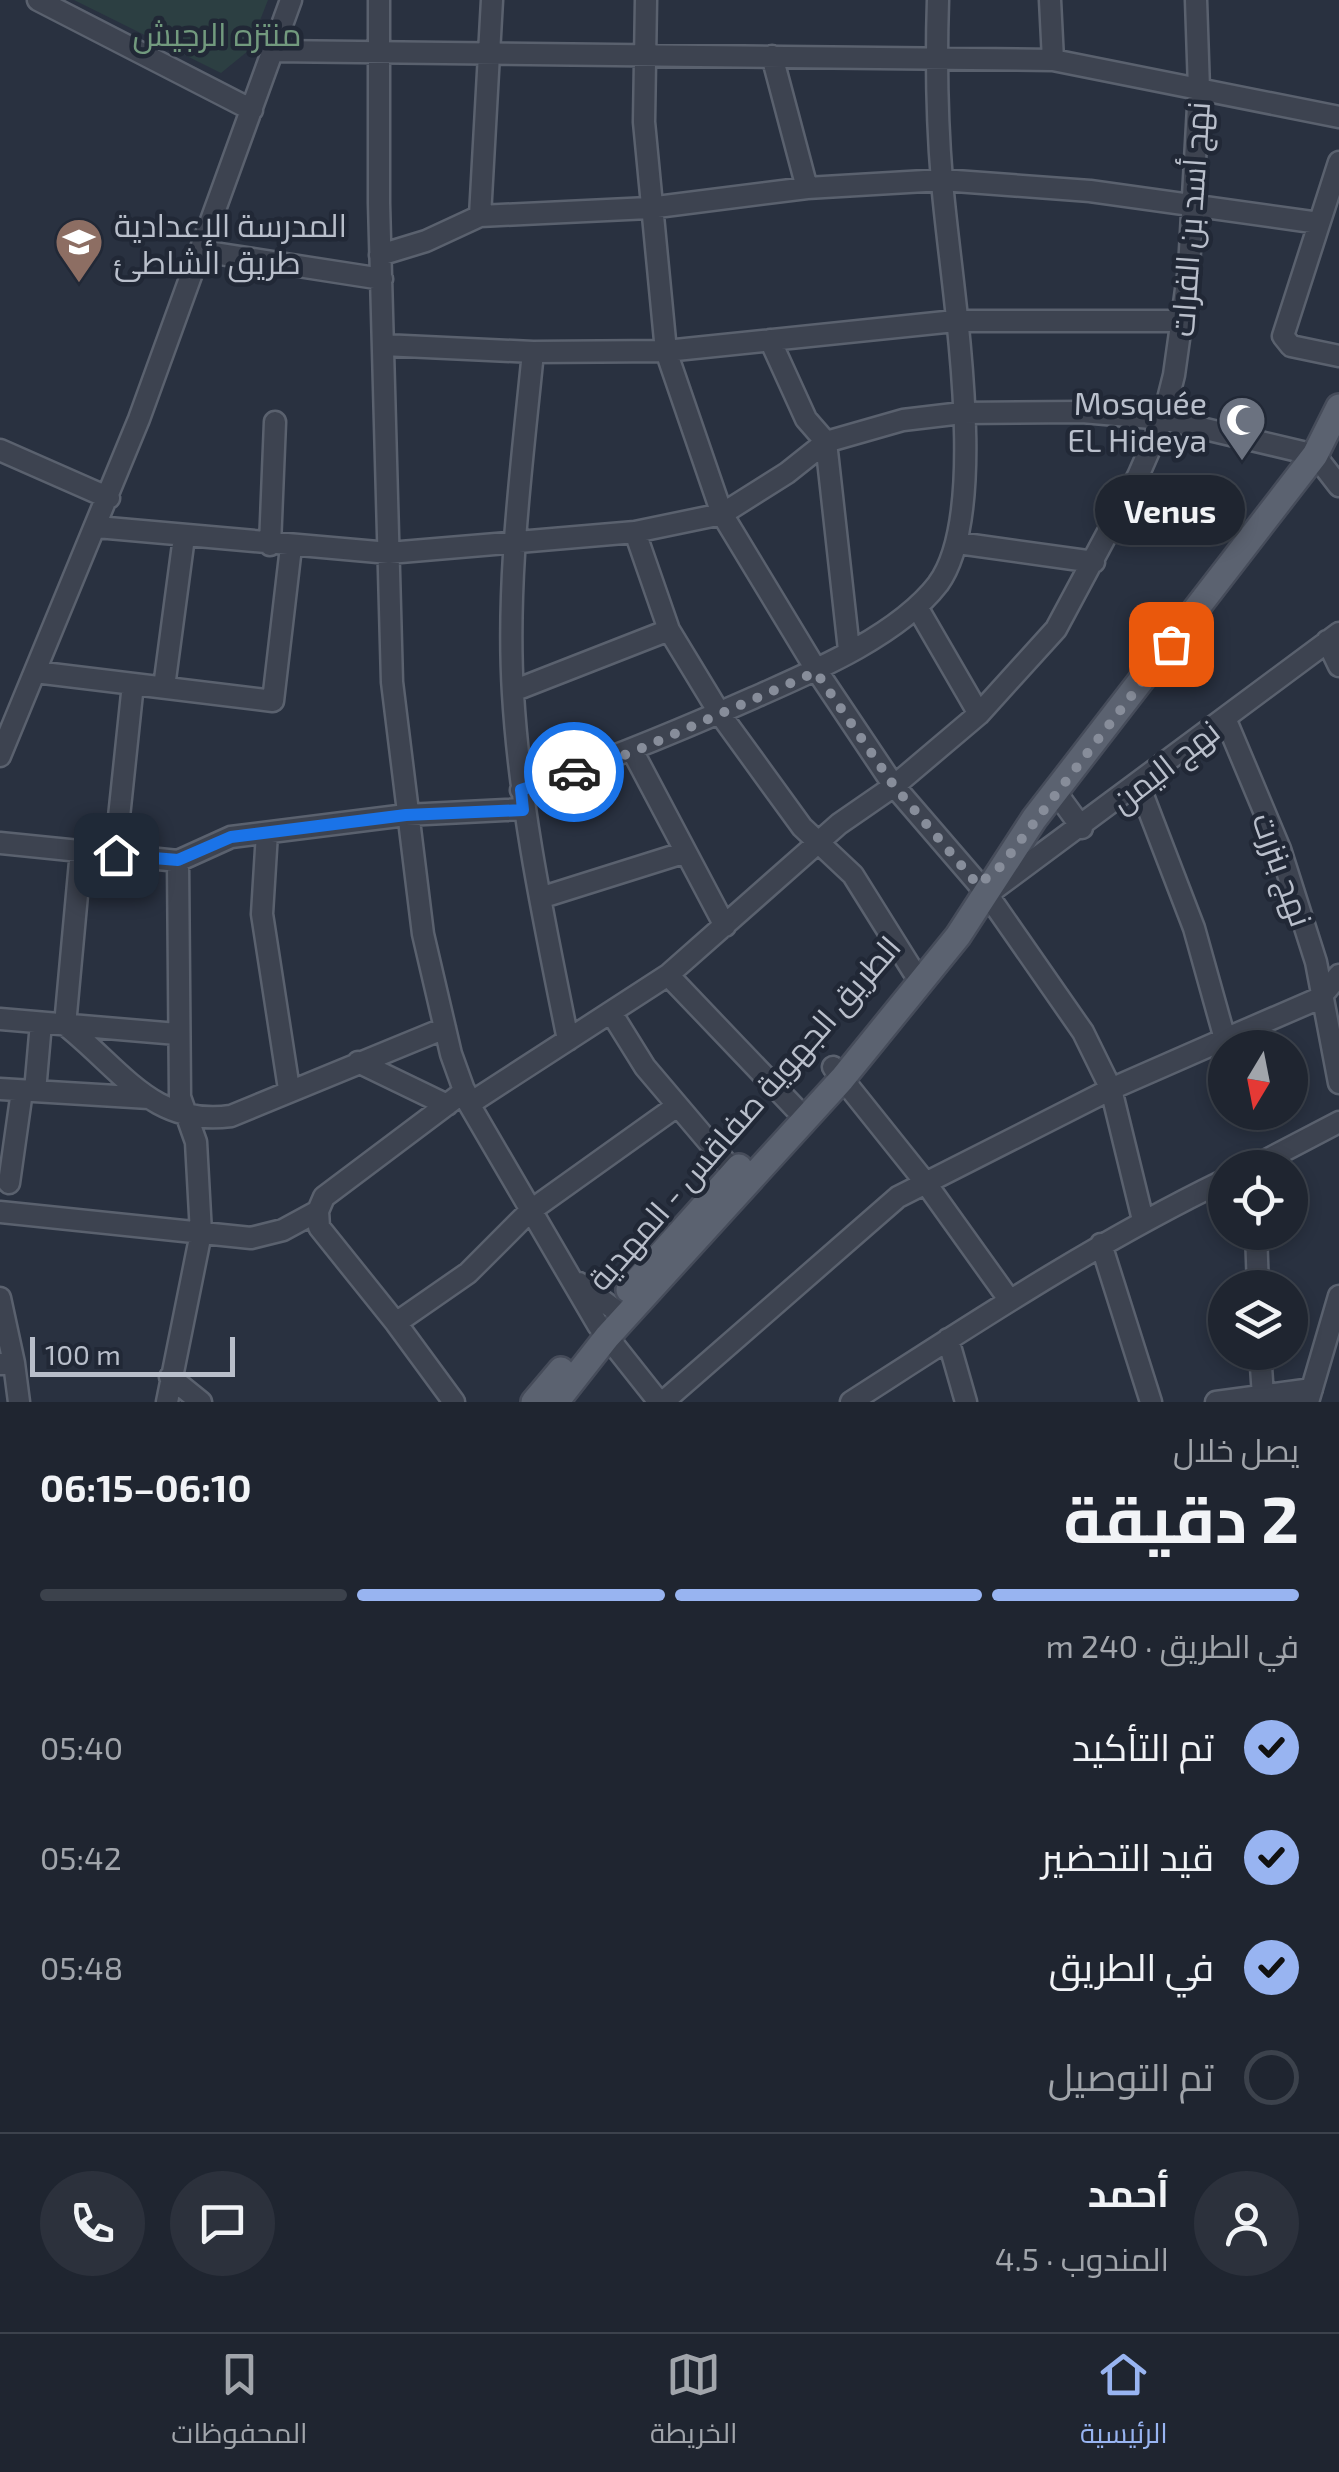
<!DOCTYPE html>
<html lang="ar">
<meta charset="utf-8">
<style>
:root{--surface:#1f2530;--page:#2c313c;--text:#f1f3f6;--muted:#a1a5ab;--line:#3c424c;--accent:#98b4f1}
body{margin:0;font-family:"Exo 2",Cairo,sans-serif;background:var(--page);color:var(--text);direction:rtl;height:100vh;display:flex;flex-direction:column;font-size:38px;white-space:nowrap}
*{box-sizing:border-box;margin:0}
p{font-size:32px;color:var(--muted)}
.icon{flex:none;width:55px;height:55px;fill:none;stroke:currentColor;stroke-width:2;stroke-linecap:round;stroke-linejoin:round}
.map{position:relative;height:1402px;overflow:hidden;direction:ltr}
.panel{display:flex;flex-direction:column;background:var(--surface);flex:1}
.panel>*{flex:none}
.needle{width:65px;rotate:190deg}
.tools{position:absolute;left:1208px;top:1030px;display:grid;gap:20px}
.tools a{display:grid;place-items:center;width:100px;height:100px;border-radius:50%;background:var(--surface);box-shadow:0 5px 15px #0003,0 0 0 2px var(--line);font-size:50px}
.scale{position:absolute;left:30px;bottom:25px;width:205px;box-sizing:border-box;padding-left:10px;border:5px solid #b9bfcb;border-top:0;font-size:28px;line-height:35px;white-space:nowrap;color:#b9bfcb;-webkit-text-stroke:8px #212836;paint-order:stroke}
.pin{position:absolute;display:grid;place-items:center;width:85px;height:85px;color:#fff;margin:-42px;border-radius:20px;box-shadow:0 5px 15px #0006}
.courier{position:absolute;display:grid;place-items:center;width:100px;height:100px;margin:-50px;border:8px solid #1a73e8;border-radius:50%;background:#fff;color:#222;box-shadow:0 2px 12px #0007}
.bubble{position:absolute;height:70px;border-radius:35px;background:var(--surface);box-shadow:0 5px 15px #0003,0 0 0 2px var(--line);font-size:32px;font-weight:700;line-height:70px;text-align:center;direction:rtl}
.head em{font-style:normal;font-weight:700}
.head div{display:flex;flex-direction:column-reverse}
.head{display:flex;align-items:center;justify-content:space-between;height:170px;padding:0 40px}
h1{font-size:65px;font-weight:700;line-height:75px}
.bar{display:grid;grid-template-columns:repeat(4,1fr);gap:15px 10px;align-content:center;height:120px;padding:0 40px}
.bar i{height:12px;border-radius:8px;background:var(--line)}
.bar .active{background:var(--accent)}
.bar p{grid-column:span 4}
.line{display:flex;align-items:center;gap:25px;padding:0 40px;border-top:2px solid var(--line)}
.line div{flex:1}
.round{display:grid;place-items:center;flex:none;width:105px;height:105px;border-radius:52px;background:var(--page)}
ol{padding:0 40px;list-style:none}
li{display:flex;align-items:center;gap:30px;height:110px}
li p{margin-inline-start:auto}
li .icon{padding:10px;border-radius:50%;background:var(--accent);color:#111;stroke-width:4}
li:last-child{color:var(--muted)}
li i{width:55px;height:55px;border:5px solid var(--line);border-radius:50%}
.dock{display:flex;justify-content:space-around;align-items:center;height:140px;border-top:2px solid var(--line);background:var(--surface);font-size:28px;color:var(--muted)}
.dock a{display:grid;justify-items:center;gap:5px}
.dock .active{color:var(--accent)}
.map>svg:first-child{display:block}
</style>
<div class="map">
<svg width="1339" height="1402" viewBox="0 0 1339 1402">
<rect width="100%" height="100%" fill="#293140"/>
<path fill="#2c3f42" d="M 74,0 L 268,0 L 248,51 L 221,73 Z"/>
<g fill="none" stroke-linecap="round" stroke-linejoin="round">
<g stroke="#5a616e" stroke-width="25">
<path id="minor" d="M 38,0 L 252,110
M 379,0 L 379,203 L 392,682 L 423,934 L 451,1054 L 469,1104 L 598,1325 L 659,1402
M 492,0 L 480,216 L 649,208 L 807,188 L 942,180 L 1090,191 L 1319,223
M 646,0 L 644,122 L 666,351 L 722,514 L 817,671 L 894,786 L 987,894 L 1083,1032 L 1111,1089 L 1143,1220
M 1050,0 L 1053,60
M 272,51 L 1053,60 L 1339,117
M 772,56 L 807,188
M 1339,162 L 1283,336 L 1291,346 L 1339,356
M 201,251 L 382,279
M 380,255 L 426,241 L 480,216
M 770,340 L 806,419 L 826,442 L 849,650
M 383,345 L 533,352 L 666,351 L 955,321 L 1185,321
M 533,352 C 522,465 506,580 513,694 C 520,811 545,925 568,1040
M 0,450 L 109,498
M 97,527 L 389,553 L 635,532 L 722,514 L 787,473 L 826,442 L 903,420 L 962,413 L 1082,412 L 1163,419 L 1315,455 L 1339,486
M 635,532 L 669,630 L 720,714 L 802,827 L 853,875 L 913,971
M 958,543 L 1094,562
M 270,545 L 275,422
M 917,607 L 979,714
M 1327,641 L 1339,666
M 35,672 L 273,701 L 291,547
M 164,687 L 184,537
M 513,691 L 669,630
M 1225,718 L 1280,849 L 1316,962 L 1339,1083
M 633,752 L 725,926
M 0,756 L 139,419 L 291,0
M 1139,785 L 1194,928 L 1225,1039 L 1320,998 L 1339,975
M 521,790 C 601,763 676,732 753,698 C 812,672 898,636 938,584 C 993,509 949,276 942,181 C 937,121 936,60 938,0
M 1055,791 L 1082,828
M 267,833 L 262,914 L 289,1089
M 0,843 L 178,861
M 81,851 L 65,1025 C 121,1069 153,1127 231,1116 L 445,1028
M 115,855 L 133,684
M 989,893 L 1339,633
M 540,898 L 683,853
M 668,975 L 795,1108
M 612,1014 L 645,1067 L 734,1172
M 0,1019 L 177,1034
M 358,1062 L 447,1105
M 833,1067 L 925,1182 L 1008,1298
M 0,1089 L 149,1098
M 35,1091 L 41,1023
M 469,1104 L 668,975 L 839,824 L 894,786 L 979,714 L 1056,629 L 1138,476 L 1163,419 L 1174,375 L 1189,268 L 1199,89 L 1196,0
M 1251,1168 L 1339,1122
M 9,1183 L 22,1091
M 0,1212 L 251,1238 L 283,1230 L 318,1211
M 1256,1232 L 1258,1288
M 1101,1244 L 1151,1402
M 579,1283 L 626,1318
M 0,1298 L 14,1363
M 396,1323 L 319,1227 L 318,1211 L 324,1197 L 465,1091
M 948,1339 L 966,1402
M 1260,1352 L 1263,1396
M 0,1364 L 14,1363 L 19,1402
M 170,1377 L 201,1402
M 167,1402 L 201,1233 L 196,1142 L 180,1097 L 178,861 L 231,837 L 406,815 L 523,809
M 454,1402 L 396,1323 L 468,1273 L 530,1211 L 677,1106
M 663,1402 L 898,1197 L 1111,1089 L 1225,1039
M 851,1402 C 974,1323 1093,1244 1225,1180
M 1216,1402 L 1312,1389
M 1308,1402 L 1339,1296"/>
</g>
<g stroke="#464c5a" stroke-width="30">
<path id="major" d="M 629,1290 L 739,1167
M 534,1402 L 561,1370
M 556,1402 L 607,1337 L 842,1079 L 958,936 L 1034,819 L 1315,455 L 1339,407"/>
</g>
<use href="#minor" stroke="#3d4350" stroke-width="20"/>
<use href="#major" stroke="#5b6270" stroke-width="25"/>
</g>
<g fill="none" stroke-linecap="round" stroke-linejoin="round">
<path stroke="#878d9a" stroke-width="10" stroke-dasharray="0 18" d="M 574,772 L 633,752 L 816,672 L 894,786 L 978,885 L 1001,866 L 1171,644"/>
<path stroke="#1a73e8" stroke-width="12" d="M 116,855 L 178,860 L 231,837 L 406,815 L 523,810 L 521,790 L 574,772"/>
</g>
<defs>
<g id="school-pin" transform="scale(2.5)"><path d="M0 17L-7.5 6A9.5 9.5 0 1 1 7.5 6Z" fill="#8d6e63" stroke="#212836"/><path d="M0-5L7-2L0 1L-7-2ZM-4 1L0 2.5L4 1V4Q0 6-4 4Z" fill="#fff"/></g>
<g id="mosque-pin" transform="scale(2.5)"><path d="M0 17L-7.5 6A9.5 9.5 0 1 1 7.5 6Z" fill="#6b7280" stroke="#212836"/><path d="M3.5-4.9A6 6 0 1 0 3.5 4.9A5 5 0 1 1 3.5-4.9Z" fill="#fff"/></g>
</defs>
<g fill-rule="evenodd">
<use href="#school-pin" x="79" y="242"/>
<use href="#mosque-pin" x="1242" y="420"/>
</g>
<g text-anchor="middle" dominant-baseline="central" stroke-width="9" stroke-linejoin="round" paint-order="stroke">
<g font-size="32" fill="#729a7e" stroke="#212836">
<text x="217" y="33">منتزه الرجيش</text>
</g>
<g font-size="32" fill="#b9bfcb" stroke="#212836">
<text transform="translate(1189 219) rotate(-86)">نهج أسد بن الفرات</text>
<text transform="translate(1164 765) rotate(-38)">نهج اليمن</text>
<text transform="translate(1284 869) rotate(70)">نهج بنزرت</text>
<text transform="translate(743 1112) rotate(-49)">الطريق الجهوية صفاقس - المهدية</text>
</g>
<g font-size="32" fill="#b9bfcb" stroke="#212836" text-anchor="start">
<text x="114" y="224">المدرسة الإعدادية<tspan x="114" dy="37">طريق الشاطئ</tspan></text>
<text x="1207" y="402" text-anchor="end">Mosquée<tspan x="1207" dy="37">EL Hideya</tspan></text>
</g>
</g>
</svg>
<div class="tools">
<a><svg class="needle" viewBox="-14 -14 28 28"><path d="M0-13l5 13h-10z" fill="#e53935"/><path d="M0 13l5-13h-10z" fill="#a1a5ab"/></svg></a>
<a><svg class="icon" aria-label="locate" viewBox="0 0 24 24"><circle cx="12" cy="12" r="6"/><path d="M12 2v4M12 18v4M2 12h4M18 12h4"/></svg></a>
<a><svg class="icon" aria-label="layers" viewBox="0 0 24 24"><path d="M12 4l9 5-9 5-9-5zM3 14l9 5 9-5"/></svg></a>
</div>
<div class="scale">100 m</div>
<div class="pin" style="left:1171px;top:644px;background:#ea580c"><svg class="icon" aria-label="bag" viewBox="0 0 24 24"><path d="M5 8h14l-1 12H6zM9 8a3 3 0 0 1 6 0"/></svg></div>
<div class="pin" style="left:116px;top:855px;background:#1f2937"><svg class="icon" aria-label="home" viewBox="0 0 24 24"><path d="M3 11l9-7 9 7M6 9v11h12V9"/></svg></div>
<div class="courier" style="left:574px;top:772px"><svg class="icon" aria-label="car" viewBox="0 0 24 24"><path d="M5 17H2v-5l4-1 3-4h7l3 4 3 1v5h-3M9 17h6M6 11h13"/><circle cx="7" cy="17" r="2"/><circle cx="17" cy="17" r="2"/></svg></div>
<div class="bubble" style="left:1095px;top:475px;width:150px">Venus</div>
</div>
<section class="panel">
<div class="head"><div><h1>2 دقيقة</h1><p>يصل خلال</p></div><em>06:10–06:15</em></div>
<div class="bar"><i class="active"></i><i class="active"></i><i class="active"></i><i></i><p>في الطريق · 240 m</p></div>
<ol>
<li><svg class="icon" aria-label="check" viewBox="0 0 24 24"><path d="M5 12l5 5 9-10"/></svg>تم التأكيد<p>05:40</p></li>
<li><svg class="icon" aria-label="check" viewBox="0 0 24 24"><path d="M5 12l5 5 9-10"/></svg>قيد التحضير<p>05:42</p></li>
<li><svg class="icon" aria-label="check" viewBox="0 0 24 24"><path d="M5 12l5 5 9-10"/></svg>في الطريق<p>05:48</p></li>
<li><i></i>تم التوصيل</li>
</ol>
<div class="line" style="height:180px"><a class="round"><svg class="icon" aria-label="person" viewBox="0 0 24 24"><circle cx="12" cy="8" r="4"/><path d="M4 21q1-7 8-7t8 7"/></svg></a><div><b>أحمد</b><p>المندوب · 4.5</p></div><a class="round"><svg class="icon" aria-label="chat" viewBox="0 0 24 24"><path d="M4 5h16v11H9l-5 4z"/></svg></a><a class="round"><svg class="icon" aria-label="phone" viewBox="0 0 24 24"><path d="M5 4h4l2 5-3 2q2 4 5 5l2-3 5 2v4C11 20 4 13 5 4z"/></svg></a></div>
</section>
<nav class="dock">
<a class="active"><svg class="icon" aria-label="home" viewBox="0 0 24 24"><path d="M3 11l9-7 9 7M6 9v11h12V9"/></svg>الرئيسية</a>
<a><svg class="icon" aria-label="map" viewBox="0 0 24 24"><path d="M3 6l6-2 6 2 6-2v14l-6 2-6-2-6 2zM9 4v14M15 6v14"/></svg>الخريطة</a>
<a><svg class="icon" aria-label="saved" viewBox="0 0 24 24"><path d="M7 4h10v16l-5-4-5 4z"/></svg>المحفوظات</a>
</nav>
